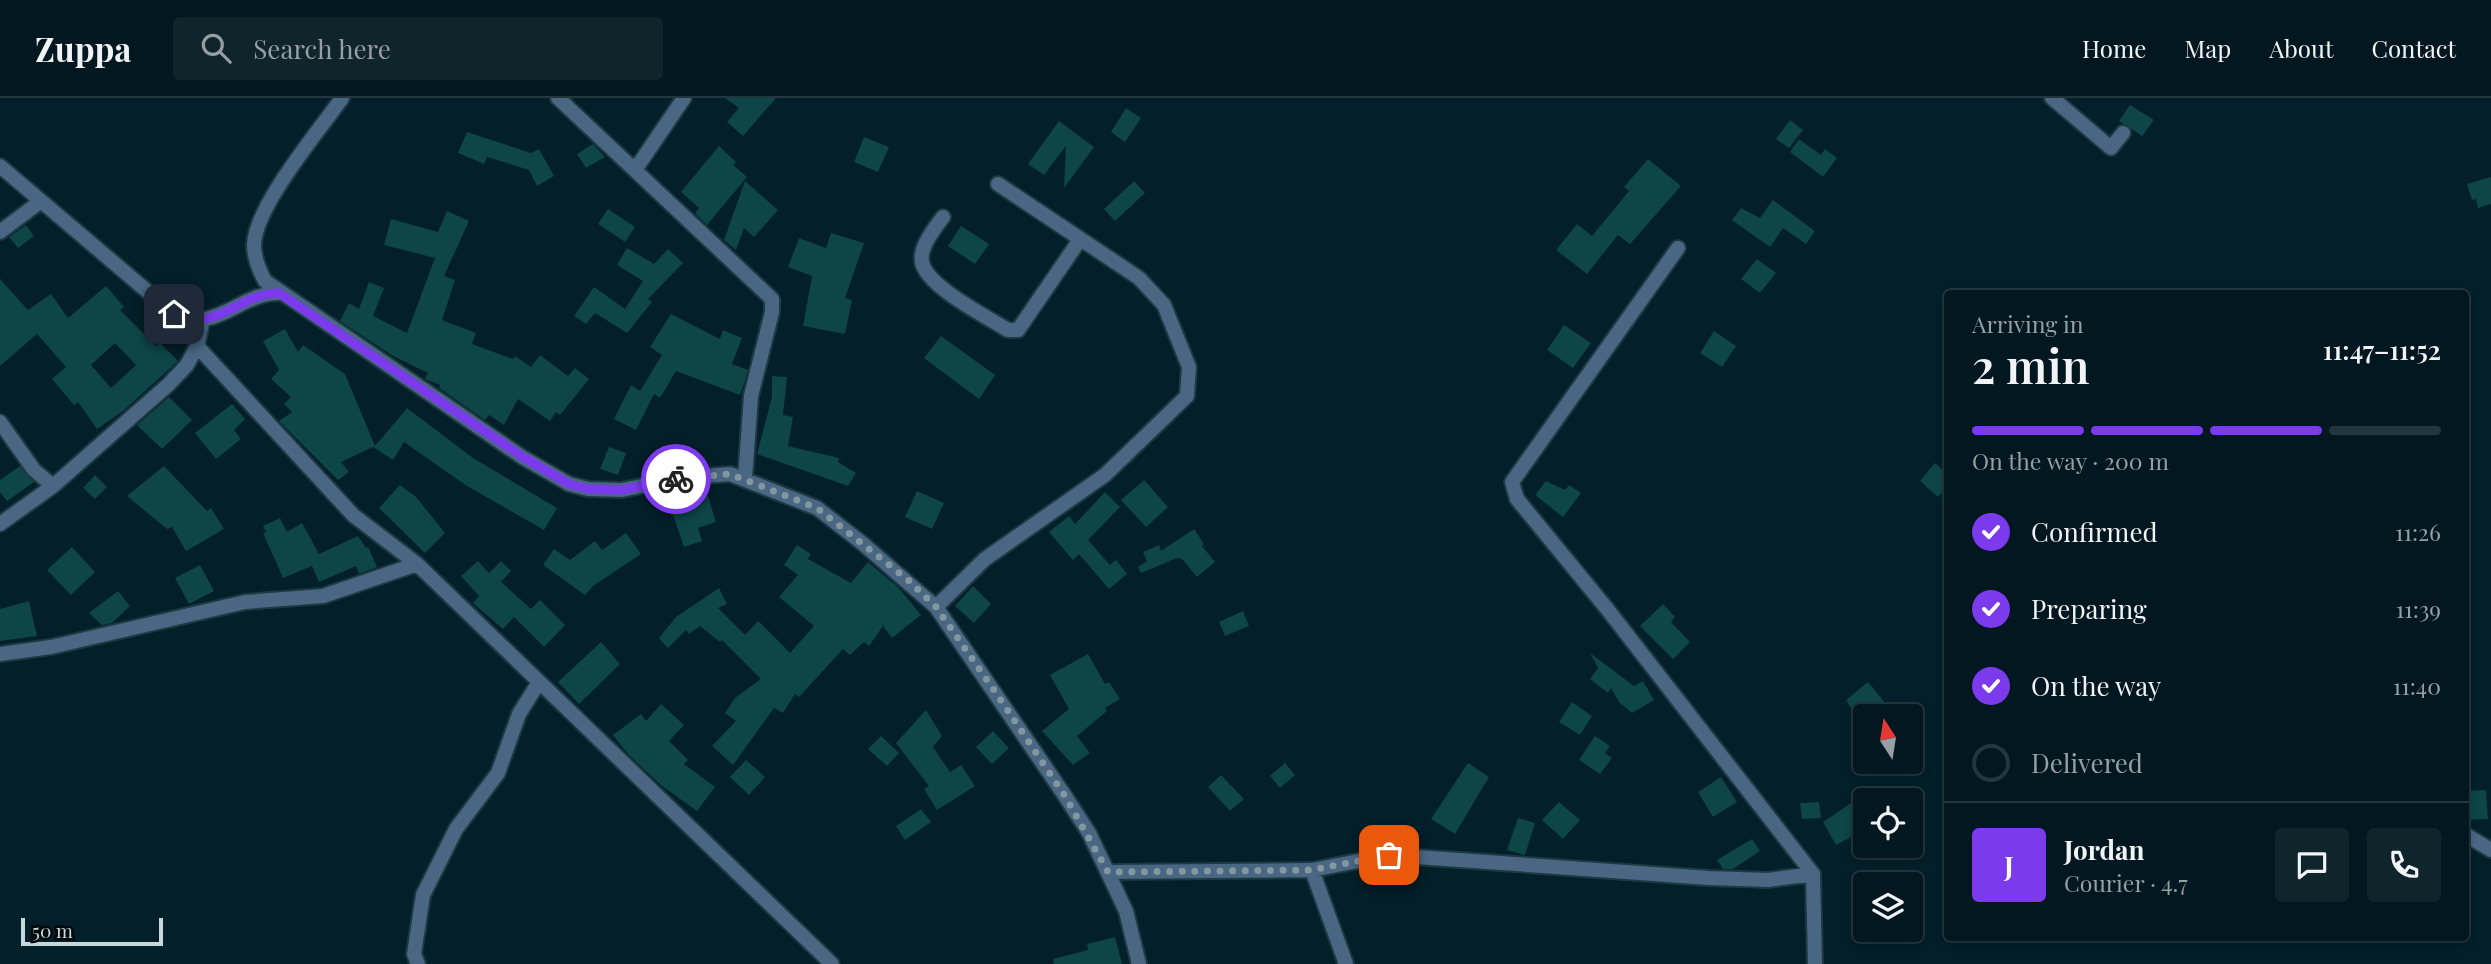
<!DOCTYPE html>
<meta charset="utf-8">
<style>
:root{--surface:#02171f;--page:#10242c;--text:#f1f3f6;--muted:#969fa4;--line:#23363d;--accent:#7c3aed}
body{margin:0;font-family:"Playfair Display",serif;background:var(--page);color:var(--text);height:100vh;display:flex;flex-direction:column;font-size:26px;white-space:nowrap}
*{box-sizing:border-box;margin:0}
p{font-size:23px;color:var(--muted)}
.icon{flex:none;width:38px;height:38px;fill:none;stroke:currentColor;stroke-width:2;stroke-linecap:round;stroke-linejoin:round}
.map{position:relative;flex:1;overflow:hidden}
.sheet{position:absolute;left:1944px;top:192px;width:525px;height:651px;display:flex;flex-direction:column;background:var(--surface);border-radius:7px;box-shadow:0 4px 10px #0003,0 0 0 2px var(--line)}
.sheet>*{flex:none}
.needle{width:46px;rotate:348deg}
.tools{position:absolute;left:1853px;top:606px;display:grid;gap:14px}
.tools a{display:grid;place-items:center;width:70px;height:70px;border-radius:7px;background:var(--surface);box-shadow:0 4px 10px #0003,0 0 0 2px var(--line);font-size:35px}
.scale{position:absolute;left:21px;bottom:18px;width:142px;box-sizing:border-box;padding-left:7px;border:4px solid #c7d7de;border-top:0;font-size:19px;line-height:24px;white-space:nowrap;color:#c7d7de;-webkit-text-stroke:5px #01080c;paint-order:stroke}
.pin{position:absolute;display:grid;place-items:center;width:60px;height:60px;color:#fff;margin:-30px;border-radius:14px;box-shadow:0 4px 10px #0006}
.courier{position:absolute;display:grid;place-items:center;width:70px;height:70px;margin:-35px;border:5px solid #7c3aed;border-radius:50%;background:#fff;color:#222;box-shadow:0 2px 9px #0007}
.overview em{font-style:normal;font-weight:600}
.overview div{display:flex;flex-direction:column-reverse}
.overview{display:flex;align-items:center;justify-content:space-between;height:119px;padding:0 28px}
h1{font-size:46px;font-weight:600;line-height:52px}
.bar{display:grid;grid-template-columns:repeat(4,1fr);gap:10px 7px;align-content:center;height:84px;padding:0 28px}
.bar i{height:9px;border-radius:5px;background:var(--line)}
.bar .active{background:var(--accent)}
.bar p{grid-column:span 4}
.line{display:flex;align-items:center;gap:18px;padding:0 28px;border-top:2px solid var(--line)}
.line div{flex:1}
.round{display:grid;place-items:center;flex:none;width:74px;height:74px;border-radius:7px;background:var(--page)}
ol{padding:0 28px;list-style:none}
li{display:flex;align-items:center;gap:21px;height:77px}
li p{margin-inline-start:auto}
li .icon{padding:7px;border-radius:50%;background:var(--accent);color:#fff;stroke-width:4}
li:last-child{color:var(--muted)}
li i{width:38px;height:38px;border:4px solid var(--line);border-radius:50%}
header{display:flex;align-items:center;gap:42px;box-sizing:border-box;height:98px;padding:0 35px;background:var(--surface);border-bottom:2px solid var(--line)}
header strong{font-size:33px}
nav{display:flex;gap:38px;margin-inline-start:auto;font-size:24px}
.search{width:490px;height:63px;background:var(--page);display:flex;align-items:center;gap:18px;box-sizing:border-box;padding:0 24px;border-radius:7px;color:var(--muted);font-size:26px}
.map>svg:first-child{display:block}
</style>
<header>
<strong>Zuppa</strong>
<div class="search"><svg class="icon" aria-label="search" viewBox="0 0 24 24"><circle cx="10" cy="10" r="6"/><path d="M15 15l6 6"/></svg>Search here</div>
<nav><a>Home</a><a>Map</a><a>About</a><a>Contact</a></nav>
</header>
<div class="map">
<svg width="2491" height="866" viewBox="0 0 2491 866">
<rect width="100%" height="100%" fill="#031f29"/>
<path fill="#0e4546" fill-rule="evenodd" d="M 725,0 L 776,0 L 743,38 L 727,24 L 739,10 Z
M 2130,7 L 2154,22 L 2142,38 L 2119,23 Z
M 1126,10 L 1141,20 L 1125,44 L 1111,34 Z
M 1790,22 L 1803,32 L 1789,50 L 1776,41 Z
M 1059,23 L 1094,49 L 1064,90 L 1066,48 L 1044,77 L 1028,66 Z
M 467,34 L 531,55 L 539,51 L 554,78 L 537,88 L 529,72 L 487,59 L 484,66 L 458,55 Z
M 864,39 L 889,49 L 878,74 L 854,64 Z
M 1799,41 L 1821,57 L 1825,51 L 1837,60 L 1823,79 L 1790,54 Z
M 593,46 L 605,59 L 586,70 L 577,56 Z
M 719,48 L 736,64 L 733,67 L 747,79 L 707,127 L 695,115 L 699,110 L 681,94 Z
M 1648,61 L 1681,88 L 1630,146 L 1618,137 L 1587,176 L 1556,152 L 1577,126 L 1592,138 L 1629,93 L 1624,89 Z
M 2491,79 L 2491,106 L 2478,110 L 2476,101 L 2472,102 L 2467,86 Z
M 745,83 L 778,112 L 754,139 L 744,130 L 736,152 L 724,142 Z
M 1134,83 L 1145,95 L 1115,123 L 1104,111 Z
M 1773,102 L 1815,133 L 1806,146 L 1783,130 L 1770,149 L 1732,122 L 1741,110 L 1760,120 Z
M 608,111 L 635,129 L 625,144 L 598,126 Z
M 447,113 L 469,123 L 444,178 L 455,182 L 442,222 L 476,235 L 472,246 L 513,261 L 515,258 L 531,269 L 540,257 L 568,278 L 575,270 L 589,281 L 560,317 L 556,314 L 550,323 L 518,301 L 504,327 L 489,317 L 485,322 L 439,290 L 440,287 L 425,281 L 428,275 L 393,258 L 340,223 L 349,205 L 359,211 L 369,184 L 384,190 L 373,218 L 407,235 L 435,160 L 384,147 L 391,121 L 438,134 Z
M 26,127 L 34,138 L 18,150 L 9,139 Z
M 961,128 L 989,146 L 975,166 L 948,148 Z
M 831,135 L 864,145 L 845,200 L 852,202 L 845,236 L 803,228 L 812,178 L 788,169 L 799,140 L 826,150 Z
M 627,150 L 654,166 L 668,151 L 683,165 L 648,201 L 652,204 L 627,235 L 595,215 L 586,226 L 574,218 L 594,189 L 625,211 L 643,183 L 617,167 Z
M 1757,161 L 1776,175 L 1760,195 L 1741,181 Z
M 0,181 L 28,212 L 51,196 L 68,220 L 106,188 L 124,209 L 120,212 L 156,248 L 160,245 L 178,263 L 123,313 L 97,331 L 78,304 L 74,307 L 52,281 L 66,269 L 37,236 L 0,268 ZM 115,245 L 136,267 L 111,290 L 91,267 Z
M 671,216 L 720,241 L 723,232 L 742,240 L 732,266 L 748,272 L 744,286 L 740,297 L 676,273 L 660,300 L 654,296 L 636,332 L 614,321 L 631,287 L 640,293 L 662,257 L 650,249 Z
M 1564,227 L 1591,245 L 1573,270 L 1547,252 Z
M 285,231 L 298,254 L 303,247 L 345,276 L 375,348 L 407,310 L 473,360 L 557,410 L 544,432 L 467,388 L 404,344 L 393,362 L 373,349 L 341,364 L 349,374 L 338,382 L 279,323 L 292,314 L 284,306 L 291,299 L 271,281 L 279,272 L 263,243 Z
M 1714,233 L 1736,248 L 1722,269 L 1700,255 Z
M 941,238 L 995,277 L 979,301 L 924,260 Z
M 772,278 L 787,279 L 783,317 L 793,319 L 788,348 L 839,360 L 838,364 L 856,375 L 848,388 L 757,356 L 772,299 Z
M 169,299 L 192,322 L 162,351 L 137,327 Z
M 232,306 L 245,321 L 234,332 L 241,341 L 216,361 L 195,335 Z
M 609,349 L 626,355 L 618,377 L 600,371 Z
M 1935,365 L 1948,376 L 1948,388 L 1938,399 L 1920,383 Z
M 20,368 L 34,384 L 7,403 L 0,394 L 0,382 Z
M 164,368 L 207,413 L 211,410 L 224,431 L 186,453 L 172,429 L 167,431 L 127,398 Z
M 95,377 L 107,389 L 95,401 L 83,390 Z
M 1144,382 L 1168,409 L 1146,429 L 1121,402 Z
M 1546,383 L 1565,392 L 1569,387 L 1581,395 L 1563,419 L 1535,397 Z
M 400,387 L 416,399 L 445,435 L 425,455 L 379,410 Z
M 917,393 L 944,405 L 932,431 L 905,419 Z
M 1105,394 L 1120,409 L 1088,442 L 1110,467 L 1116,462 L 1127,476 L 1109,491 L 1079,456 L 1073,462 L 1049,434 L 1069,418 L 1075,426 Z
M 708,398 L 716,424 L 698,430 L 702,443 L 684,449 L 671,411 Z
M 280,420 L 287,434 L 302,425 L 319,456 L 358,438 L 366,450 L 368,449 L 377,469 L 359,476 L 356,468 L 319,484 L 312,468 L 283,480 L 263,435 L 266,434 L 263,428 Z
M 1194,431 L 1204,446 L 1202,448 L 1215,464 L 1197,479 L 1182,461 L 1177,460 L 1141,475 L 1138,469 L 1147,463 L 1143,454 L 1159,447 L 1161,453 Z
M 626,435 L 641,456 L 593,488 L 585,497 L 543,467 L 554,451 L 570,462 L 595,443 L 602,452 Z
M 797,447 L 811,456 L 808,461 L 851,485 L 868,464 L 898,489 L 921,517 L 892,540 L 883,528 L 869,548 L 864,544 L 850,557 L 843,551 L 799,599 L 795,596 L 783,615 L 774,610 L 733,667 L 712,648 L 736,623 L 725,615 L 735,600 L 761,581 L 722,542 L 720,544 L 700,528 L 689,536 L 686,532 L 668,550 L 659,540 L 676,519 L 719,490 L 727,506 L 718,510 L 745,537 L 758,523 L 790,555 L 814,528 L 779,499 L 798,477 L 784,467 Z
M 72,449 L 95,474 L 71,497 L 47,472 Z
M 478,463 L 489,475 L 501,463 L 511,473 L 501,484 L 531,511 L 540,502 L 565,527 L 544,549 L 514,519 L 503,531 L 473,505 L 479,498 L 461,478 Z
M 200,467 L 214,493 L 189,506 L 175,480 Z
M 973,488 L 991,506 L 974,525 L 955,508 Z
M 118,493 L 130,508 L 112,525 L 102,527 L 89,515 Z
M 29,503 L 37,538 L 0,543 L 0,511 Z
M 1663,506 L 1675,519 L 1671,524 L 1690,544 L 1673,561 L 1640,528 Z
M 1243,513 L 1249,528 L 1225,538 L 1219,524 Z
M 601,544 L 620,566 L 579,606 L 558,584 Z
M 1590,555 L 1634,588 L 1643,583 L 1654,602 L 1632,615 L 1619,604 L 1611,590 L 1608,595 L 1590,581 L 1598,570 Z
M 1088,556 L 1105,586 L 1109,584 L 1120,601 L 1105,610 L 1107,613 L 1077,638 L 1090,655 L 1073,667 L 1042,633 L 1069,611 L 1050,577 Z
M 1868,584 L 1889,610 L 1879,618 L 1856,618 L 1846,602 Z
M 1572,604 L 1592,618 L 1580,637 L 1559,624 Z
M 661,606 L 684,627 L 669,643 L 688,662 L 684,666 L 715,689 L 697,713 L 662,688 L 628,656 L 613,637 L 641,616 L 646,623 Z
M 926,612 L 942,638 L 933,649 L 950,674 L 961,667 L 975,688 L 937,712 L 924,691 L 929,688 L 896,645 Z
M 993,633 L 1009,650 L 992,666 L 976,649 Z
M 881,638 L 899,655 L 887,668 L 868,651 Z
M 1595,638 L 1610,648 L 1605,655 L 1612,660 L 1600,676 L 1579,662 Z
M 746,662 L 765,679 L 749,697 L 730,679 Z
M 1285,665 L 1295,677 L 1280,690 L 1270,678 Z
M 1468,665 L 1489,679 L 1455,736 L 1431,721 Z
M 1221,677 L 1244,701 L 1230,713 L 1208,689 Z
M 1721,679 L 1737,704 L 1713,719 L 1698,694 Z
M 2486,692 L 2488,721 L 2466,722 L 2466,693 Z
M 1866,695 L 1866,731 L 1836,747 L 1823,724 Z
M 1559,704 L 1580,722 L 1563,741 L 1542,722 Z
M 1819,704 L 1821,720 L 1802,721 L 1800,705 Z
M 921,711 L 931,724 L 905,742 L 896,728 Z
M 1518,720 L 1535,725 L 1525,757 L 1507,752 Z
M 1752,741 L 1760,753 L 1733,771 L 1723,771 L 1717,762 Z
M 1115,839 L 1122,866 L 1054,866 L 1053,861 L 1088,852 L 1087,846 Z"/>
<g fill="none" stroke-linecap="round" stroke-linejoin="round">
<g stroke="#1e3942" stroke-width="18">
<path id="street" d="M 342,0 C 319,33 255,108 254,147 C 254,159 259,172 265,183 L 522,359 L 569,386 L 588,391 L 622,392 L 680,380 L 730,376 L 817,410 L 862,445 L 936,509 L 1065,698 L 1089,735 L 1126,813 L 1139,866
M 558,0 L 772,201 L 772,214 L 751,298 L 745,380
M 2052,0 L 2111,50 L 2123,35
M 0,68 L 174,216 C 217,236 239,195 279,195
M 635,72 L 684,0
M 943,119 C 935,130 919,149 922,164 C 926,188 987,219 1008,232 L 1018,232 L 1079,143
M 0,134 L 41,103
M 1678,150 L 1512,384 L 1517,401 L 1608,512 L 1813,776 L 1815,866
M 197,248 L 353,417 L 417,466 L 832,866
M 0,324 L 34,372 L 53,388
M 0,426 L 53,388 L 168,287 L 187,267 L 197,248 L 203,221
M 936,509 L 985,461 L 1105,377 L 1187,298 L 1189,269 L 1164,207 L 1139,180 L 998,86
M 0,556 L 51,549 L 245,504 L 323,498 L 417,466
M 2466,737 L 2491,752
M 1312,772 L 1346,866
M 1108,774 L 1312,772 L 1389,757 L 1709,780 L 1768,782 L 1813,776
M 418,866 L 414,856 L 423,797 L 456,731 L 498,675 L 519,616 L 539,584"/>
</g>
<use href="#street" stroke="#496683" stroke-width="14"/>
</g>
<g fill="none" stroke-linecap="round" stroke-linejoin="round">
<path stroke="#82979f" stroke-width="7" stroke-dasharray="0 12.6" d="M 676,381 L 730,376 L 817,410 L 907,481 L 936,509 L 994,592 L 1065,698 L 1108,774 L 1311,772 L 1389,757"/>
<path stroke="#7c3aed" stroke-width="9" d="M 174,216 C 216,236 239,195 279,195 L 523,359 L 569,386 L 588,391 L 622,392 L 676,381"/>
</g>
</svg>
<div class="tools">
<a><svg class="needle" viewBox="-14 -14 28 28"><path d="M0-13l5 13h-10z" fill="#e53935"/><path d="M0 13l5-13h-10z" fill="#969fa4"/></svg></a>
<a><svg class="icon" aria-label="locate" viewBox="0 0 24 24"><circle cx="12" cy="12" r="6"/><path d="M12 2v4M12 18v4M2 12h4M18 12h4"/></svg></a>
<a><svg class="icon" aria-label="layers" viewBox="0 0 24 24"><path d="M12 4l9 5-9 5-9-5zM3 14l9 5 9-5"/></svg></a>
</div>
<div class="scale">50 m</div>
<div class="pin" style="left:1389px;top:757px;background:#ea580c"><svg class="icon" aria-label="bag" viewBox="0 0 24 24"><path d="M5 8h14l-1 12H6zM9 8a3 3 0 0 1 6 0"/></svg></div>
<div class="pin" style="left:174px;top:216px;background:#1f2937"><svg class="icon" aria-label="home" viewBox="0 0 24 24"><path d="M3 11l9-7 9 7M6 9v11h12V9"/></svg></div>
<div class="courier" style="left:676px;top:381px"><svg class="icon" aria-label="bike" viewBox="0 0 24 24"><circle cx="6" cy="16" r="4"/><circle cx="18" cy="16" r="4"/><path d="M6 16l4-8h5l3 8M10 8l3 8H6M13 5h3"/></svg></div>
<section class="sheet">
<div class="overview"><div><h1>2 min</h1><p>Arriving in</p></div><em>11:47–11:52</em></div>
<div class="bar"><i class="active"></i><i class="active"></i><i class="active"></i><i></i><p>On the way · 200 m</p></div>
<ol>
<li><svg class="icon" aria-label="check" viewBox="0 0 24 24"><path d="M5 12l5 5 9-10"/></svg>Confirmed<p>11:26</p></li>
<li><svg class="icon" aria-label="check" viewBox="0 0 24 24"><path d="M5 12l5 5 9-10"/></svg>Preparing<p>11:39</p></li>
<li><svg class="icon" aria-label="check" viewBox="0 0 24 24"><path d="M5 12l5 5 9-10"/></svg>On the way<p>11:40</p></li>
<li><i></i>Delivered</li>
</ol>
<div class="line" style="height:126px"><b class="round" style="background:var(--accent);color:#fff">J</b><div><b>Jordan</b><p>Courier · 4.7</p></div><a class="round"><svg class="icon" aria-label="chat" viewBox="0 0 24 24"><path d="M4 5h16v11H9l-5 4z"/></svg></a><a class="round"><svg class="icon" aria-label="phone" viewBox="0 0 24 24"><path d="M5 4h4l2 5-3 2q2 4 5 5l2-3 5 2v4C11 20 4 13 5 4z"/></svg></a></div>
</section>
</div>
